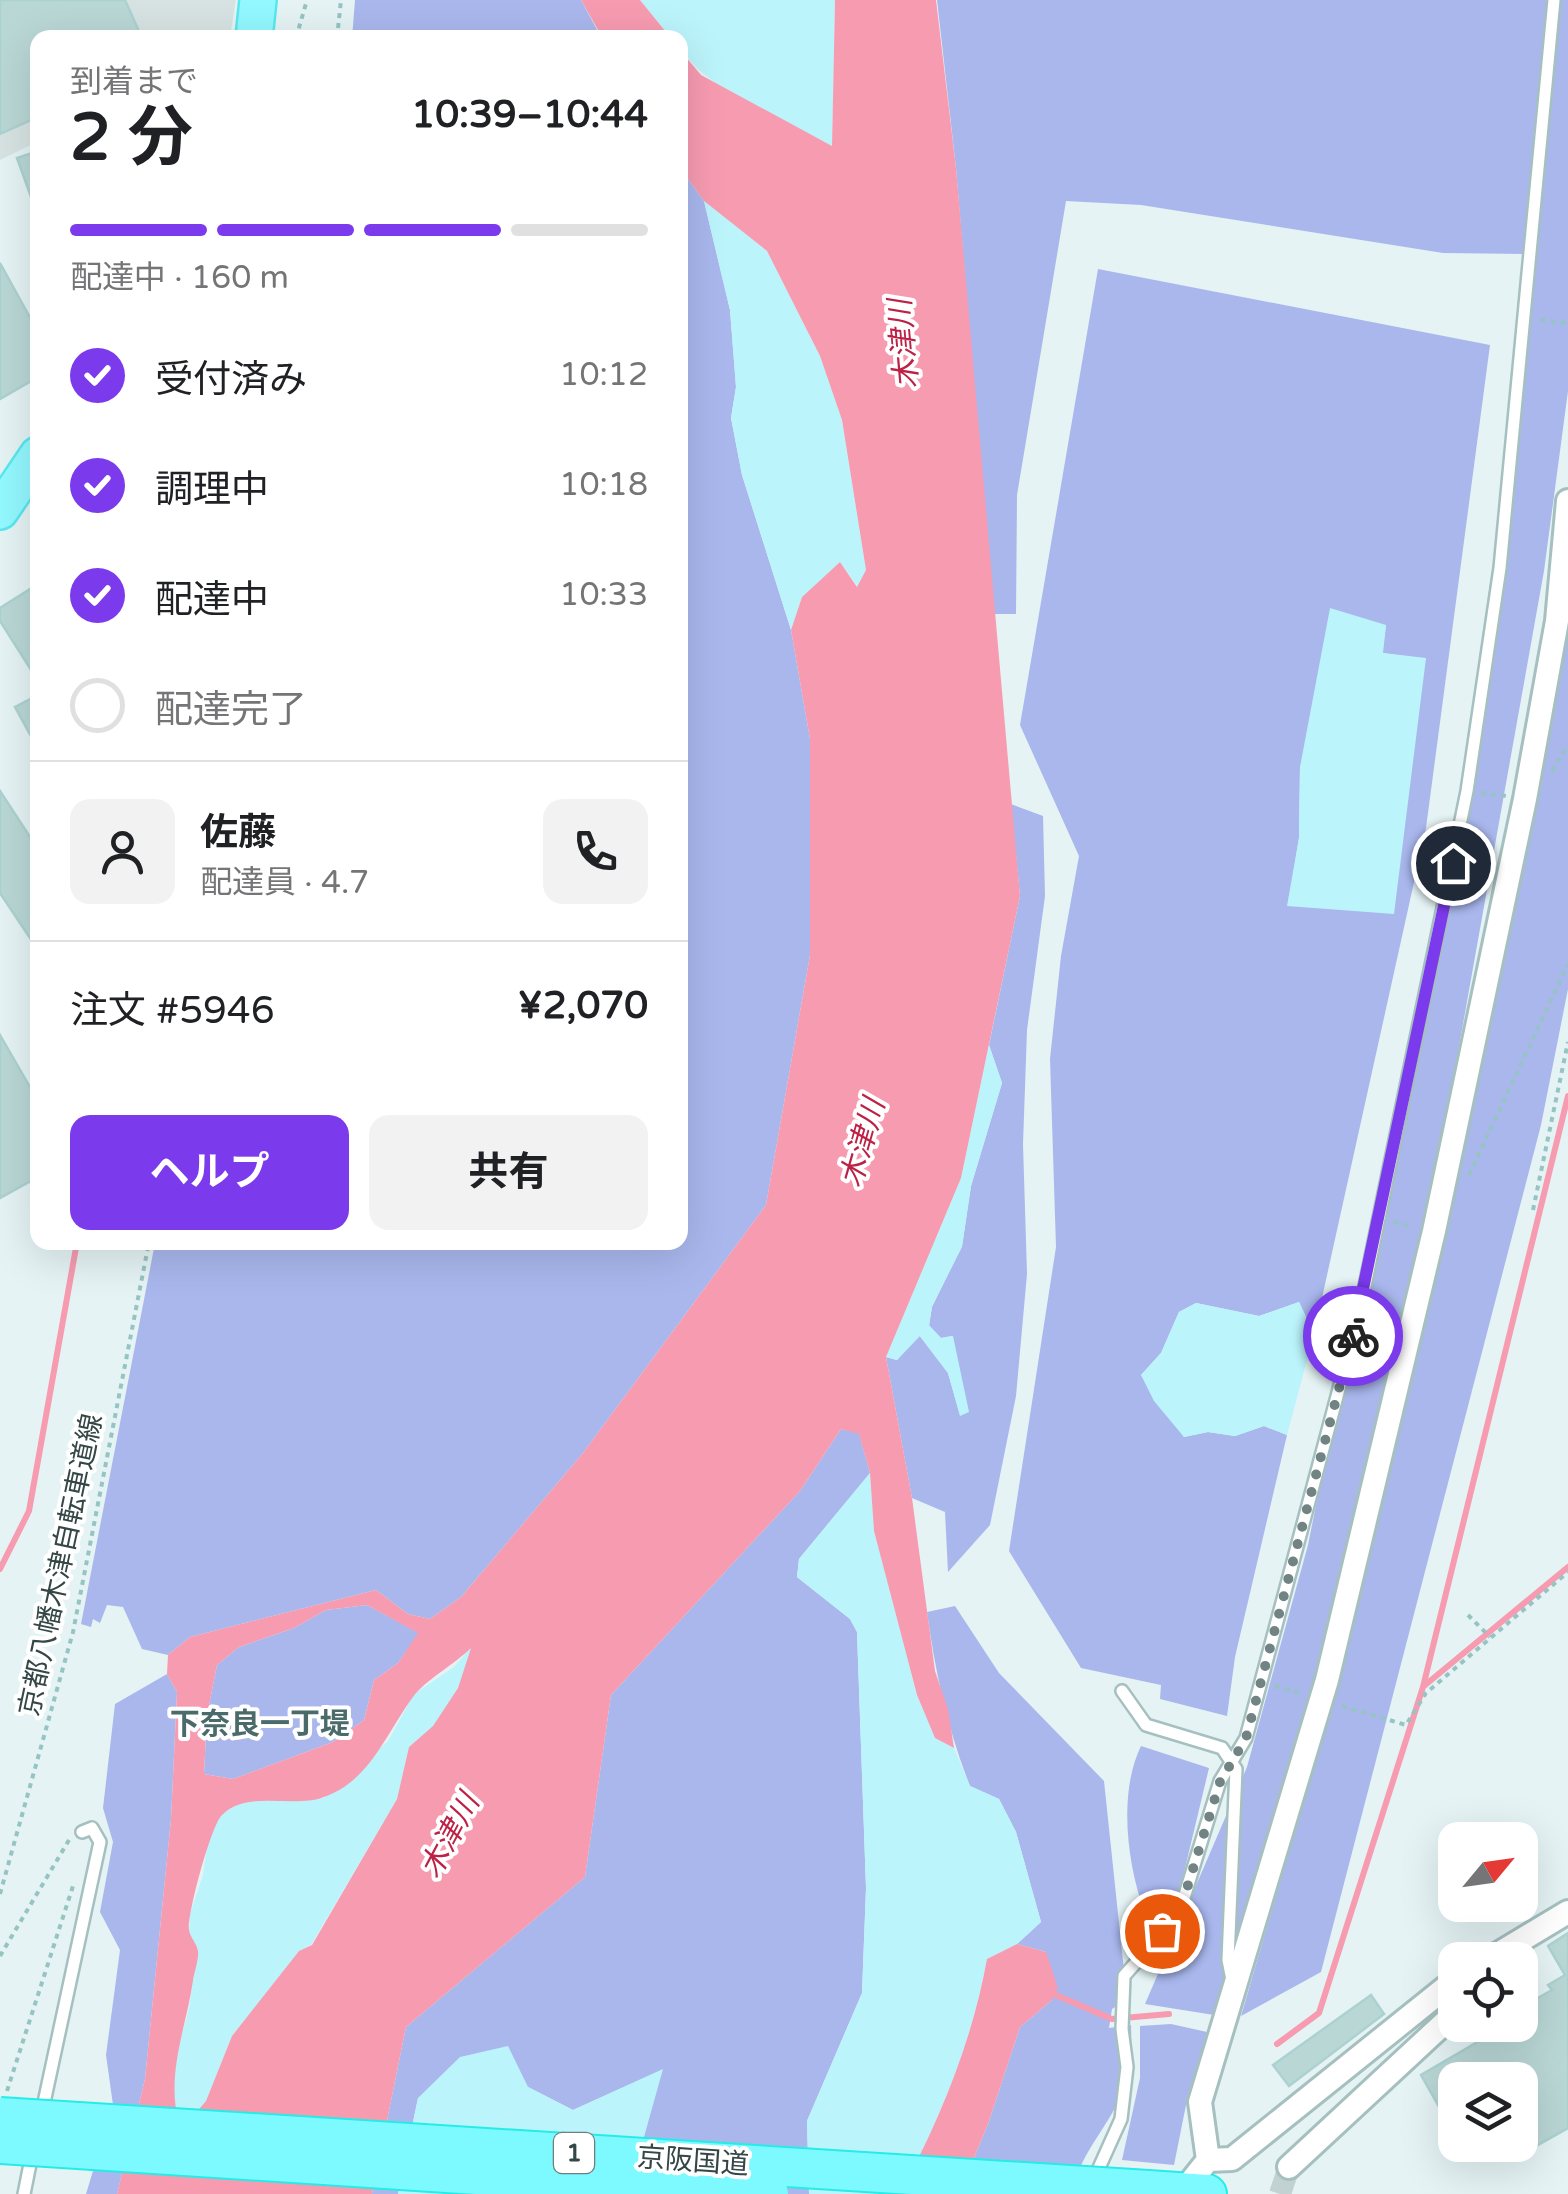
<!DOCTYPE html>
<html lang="ja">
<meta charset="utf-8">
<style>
:root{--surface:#fff;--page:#f2f2f2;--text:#202124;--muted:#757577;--line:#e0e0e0;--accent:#7c3aed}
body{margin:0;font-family:"Varela Round","Noto Sans JP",sans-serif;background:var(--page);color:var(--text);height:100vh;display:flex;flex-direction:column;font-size:38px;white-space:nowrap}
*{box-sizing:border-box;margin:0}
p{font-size:32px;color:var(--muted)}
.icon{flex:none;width:55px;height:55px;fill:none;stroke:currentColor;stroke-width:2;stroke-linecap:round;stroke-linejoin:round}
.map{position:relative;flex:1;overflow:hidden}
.drawer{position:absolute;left:30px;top:30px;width:658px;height:1220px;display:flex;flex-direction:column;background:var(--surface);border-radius:20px;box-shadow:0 10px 40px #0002}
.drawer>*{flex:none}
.needle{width:65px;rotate:61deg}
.tools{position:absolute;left:1438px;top:1822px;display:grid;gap:20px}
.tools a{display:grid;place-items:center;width:100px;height:100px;border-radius:20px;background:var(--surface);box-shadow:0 10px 40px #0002;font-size:50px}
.pin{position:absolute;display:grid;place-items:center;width:85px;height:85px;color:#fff;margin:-42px;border:5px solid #fff;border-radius:50%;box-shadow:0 2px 10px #0007}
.courier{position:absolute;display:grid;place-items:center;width:100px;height:100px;margin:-50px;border:8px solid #7c3aed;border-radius:50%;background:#fff;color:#222;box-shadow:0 2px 12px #0007}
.headline em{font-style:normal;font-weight:700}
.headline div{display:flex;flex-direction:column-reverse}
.headline{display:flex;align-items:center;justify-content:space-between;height:170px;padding:0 40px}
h1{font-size:65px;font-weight:700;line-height:75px}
.bar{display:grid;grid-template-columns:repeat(4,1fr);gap:15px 10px;align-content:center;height:120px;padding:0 40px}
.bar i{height:12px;border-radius:8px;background:var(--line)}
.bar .current{background:var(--accent)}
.bar p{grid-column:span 4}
.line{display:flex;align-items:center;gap:25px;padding:0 40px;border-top:2px solid var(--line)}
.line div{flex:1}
.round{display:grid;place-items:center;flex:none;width:105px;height:105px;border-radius:20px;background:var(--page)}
ol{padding:0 40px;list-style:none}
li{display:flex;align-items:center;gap:30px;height:110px}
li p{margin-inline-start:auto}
li .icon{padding:10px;border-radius:50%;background:var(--accent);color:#fff;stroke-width:4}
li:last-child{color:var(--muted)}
li i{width:55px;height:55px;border:5px solid var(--line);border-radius:50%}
.button{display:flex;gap:20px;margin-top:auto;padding:20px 40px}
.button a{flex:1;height:115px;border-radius:20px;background:var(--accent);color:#fff;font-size:40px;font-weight:700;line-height:115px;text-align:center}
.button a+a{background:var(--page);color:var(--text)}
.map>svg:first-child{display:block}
</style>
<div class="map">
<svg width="1568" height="2194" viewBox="0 0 1568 2194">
<rect width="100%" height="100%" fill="#e5f3f4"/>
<path fill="#d7e3e2" d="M 0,0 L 236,0 L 230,37 L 38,38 L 37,142 L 0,160 Z"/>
<path fill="#a9b7ed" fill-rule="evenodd" d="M 355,0 L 581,0 L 601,37 L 352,38 Z
M 937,0 L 1547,0 L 1529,254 L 1443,253 L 1141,205 L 1066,201 L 1017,495 L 1016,614 L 993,614 L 956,168 Z
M 1557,0 L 1568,0 L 1568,391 L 1544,571 L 1424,1242 L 1365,1513 L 1214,2015 L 1145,2004 L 1247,1767 L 1308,1545 L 1461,783 L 1530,309 Z
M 680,168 L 704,201 L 730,310 L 736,387 L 731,418 L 742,475 L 791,630 L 810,739 L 810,955 L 766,1205 L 583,1453 L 461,1597 L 430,1619 L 408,1614 L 376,1590 L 190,1637 L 168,1655 L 142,1649 L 123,1607 L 107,1605 L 100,1623 L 93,1619 L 91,1627 L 81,1624 L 155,1243 L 680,1242 Z
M 1098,269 L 1490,345 L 1426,828 L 1314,1334 L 1299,1302 L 1259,1316 L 1196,1303 L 1179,1312 L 1161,1353 L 1141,1375 L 1184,1437 L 1208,1432 L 1235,1436 L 1264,1426 L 1287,1435 L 1235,1657 L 1227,1716 L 1160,1699 L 1161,1685 L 1081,1668 L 1009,1551 L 1056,1247 L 1050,1059 L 1061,956 L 1079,856 L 1020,725 ZM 1386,625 L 1382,653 L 1426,659 L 1288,906 L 1299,838 L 1300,767 Z
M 1568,618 L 1568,989 L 1541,1125 L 1321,1972 L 1241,2016 L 1337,1688 L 1447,1229 Z
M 1011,804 L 1043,816 L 1045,896 L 1027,1030 L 1023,1144 L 1027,1274 L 1016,1396 L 990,1525 L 948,1572 L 945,1512 L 912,1498 L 886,1357 L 897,1360 L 919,1335 L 948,1373 L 960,1415 L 952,1336 L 941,1338 L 929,1326 L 932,1307 L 962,1246 L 971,1186 L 1002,1083 L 989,1045 L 1020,896 Z
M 841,1429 L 859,1433 L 870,1473 L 799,1559 L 797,1577 L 850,1619 L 857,1632 L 866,1888 L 862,1993 L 807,2121 L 809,2194 L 628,2194 L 662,2070 L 573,2110 L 528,2087 L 418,2098 L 398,2194 L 372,2194 L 406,2027 L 585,1877 L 611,1695 L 800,1491 Z
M 367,1605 L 419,1633 L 398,1663 L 374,1680 L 364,1720 L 333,1742 L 233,1779 L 204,1774 L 207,1715 L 217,1665 L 239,1647 L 294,1628 L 326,1610 Z
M 955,1606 L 999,1673 L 1104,1781 L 1127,1999 L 1112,2009 L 1109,2028 L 1131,2025 C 1135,2115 1091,2124 1070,2194 L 959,2194 L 988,2124 L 1020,2027 L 1052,2000 L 1046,1952 L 1017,1944 L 1041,1922 L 1016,1832 L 999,1799 L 970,1786 C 948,1731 935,1671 927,1612 Z
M 167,1674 L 177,1692 L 171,1819 L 145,2079 L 117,2194 L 86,2194 L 113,2105 L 106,2055 L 120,1950 L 100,1912 L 113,1842 L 103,1808 L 115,1704 Z
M 1141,1746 L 1209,1768 L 1175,1910 L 1145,1913 C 1127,1865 1118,1793 1141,1746 Z
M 1171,2024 L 1207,2032 L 1188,2095 L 1174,2165 L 1122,2160 L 1140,2078 L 1140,2026 Z"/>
<path fill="#bcf4fc" d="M 640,0 L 835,0 L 832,146 C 797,127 680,79 680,38 L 670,37 Z
M 704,201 L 767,251 L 820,356 L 842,420 L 866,570 L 858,587 L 840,562 L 802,597 L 791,630 L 742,475 L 731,418 L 736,387 L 730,310 Z
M 1330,608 L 1386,625 L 1383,653 L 1426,658 L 1394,914 L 1287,906 L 1299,838 L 1300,767 Z
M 989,1045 L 1002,1083 L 971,1186 L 962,1247 L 932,1306 L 929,1325 L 941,1338 L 953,1336 L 969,1412 L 960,1416 L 948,1373 L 920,1336 L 897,1360 L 886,1357 L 961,1178 Z
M 1299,1302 L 1314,1334 L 1287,1435 L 1264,1426 L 1235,1436 L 1208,1432 L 1184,1437 L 1154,1401 L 1141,1375 L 1161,1353 L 1179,1312 L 1196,1303 L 1259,1316 Z
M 870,1473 L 874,1531 L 917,1695 L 935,1738 L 954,1748 L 970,1786 L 999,1799 L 1016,1832 L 1041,1922 L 1017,1944 L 987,1959 C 972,2042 940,2119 900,2194 L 809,2194 L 807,2121 L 862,1993 L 866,1888 L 857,1632 L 850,1619 L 797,1577 L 799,1559 Z
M 472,1646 L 458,1688 L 433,1726 L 409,1747 L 397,1799 L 311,1945 L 299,1951 L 232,2036 L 206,2101 L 181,2131 L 173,2106 L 173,2065 L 188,2013 L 198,1950 L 189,1933 L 190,1914 L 203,1875 L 209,1833 L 222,1814 L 241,1802 L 324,1798 L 388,1741 L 414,1694 L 454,1667 Z
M 508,2046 L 528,2087 L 573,2110 L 663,2069 L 628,2194 L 398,2194 L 418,2098 L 460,2057 Z"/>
<path fill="#f79bb1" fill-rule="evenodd" d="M 581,0 L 640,0 L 670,37 L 602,37 Z
M 835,0 L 936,0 L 956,168 L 1020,896 L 961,1178 L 886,1357 L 912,1498 L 935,1671 L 948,1709 L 954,1748 L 935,1738 L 917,1695 L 874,1531 L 870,1473 L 859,1434 L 841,1429 L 800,1491 L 611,1695 L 585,1877 L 406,2027 L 372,2194 L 117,2194 L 145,2079 L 171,1819 L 177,1692 L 167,1674 L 168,1655 L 190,1637 L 376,1590 L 408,1614 L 430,1619 L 461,1597 L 583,1453 L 766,1205 L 810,955 L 810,739 L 791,630 L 802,597 L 840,562 L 857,587 L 866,570 L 842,420 L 820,356 L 767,251 L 704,201 L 680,168 L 680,50 L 701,75 L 832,146 ZM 367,1605 L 418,1633 L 398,1663 L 374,1680 L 364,1720 L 333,1742 L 233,1779 L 204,1774 L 207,1715 L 217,1665 L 239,1647 L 294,1628 L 326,1610 ZM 471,1648 L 458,1688 L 433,1726 L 409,1747 L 397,1799 L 312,1945 L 299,1951 L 232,2036 L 206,2101 L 181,2130 C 164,2078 185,2033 193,1981 C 194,1972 199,1960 198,1951 C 197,1944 190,1937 189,1930 C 187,1915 211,1825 222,1815 C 248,1789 292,1809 324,1797 C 370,1781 387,1732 413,1697 C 424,1681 455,1664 471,1648 Z
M 1017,1944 L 1046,1952 L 1058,1988 L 1052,2000 L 1020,2027 L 988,2124 L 959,2194 L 900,2194 C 940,2119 972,2042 987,1959 Z"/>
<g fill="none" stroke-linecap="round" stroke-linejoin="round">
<path stroke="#f79bb1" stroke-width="6" d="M 0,1569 L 29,1511 L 77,1242
M 1424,1686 L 1568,1567
M 1051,1993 L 1112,2019 L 1169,2014
M 1277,2044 L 1319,2013 L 1423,1687 L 1568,1096"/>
</g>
<path fill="#b9d7d5" stroke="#abd2d1" stroke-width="2.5" d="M 0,0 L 125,0 L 142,38 L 38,38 L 38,117 L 0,134 Z
M 38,151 L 38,208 L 35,208 L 17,158 Z
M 0,263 L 38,332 L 38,377 L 0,399 Z
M 38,584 L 38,681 L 0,621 L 0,608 Z
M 38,695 L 38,749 L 15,707 Z
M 0,791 L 38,849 L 38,950 L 0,893 Z
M 0,1035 L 38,1101 L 38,1177 L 0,1198 Z
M 1568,1933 L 1568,2128 L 1520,2155 L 1520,2080 L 1455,2080 L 1455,2135 L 1421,2075 L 1491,2034 L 1486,2025 L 1520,2025 L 1520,2008 L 1552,1990 L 1548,1985 L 1565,1975 L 1548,1946 Z
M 1371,1995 L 1384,2014 L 1289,2086 L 1273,2065 Z"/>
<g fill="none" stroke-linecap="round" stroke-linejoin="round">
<path stroke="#c2d1d1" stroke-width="22" stroke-dasharray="22 11" stroke-linecap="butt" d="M 1280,2194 L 1289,2167"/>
<g stroke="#a6c0c0" stroke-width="16">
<path id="service" d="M 1122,1691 L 1146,1725 L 1222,1748 L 1236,1769 L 1228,1960 L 1232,1980
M 42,2112 L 100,1842 L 92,1828 L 82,1832
M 1094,2179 L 1121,2119 L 1127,2067 L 1122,2029 L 1124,1976 L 1179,1914 L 1220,1781 L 1246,1738 L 1360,1310 L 1467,791 L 1500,568 L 1554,0
M 24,2194 L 32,2154"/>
</g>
<g stroke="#a6c0c0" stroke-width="28">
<path id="minor" d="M 1488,1960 L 1568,1912
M 1208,2160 L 1232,2159 L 1455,1980
M 1289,2167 L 1455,2013
M 1181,2194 L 1208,2160 L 1200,2102 L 1327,1680 L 1434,1231 L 1525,799 L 1557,621 L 1568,501"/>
</g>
<g stroke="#58e8ef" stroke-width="40">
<path id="primary" d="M 254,38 L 258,0
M 0,511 L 38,455"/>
</g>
<g stroke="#26ece8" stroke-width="42">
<path id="trunk" d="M 1148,2190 L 1207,2194"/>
</g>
<path stroke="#96c4c3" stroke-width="4" stroke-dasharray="5 5" stroke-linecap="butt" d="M 296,38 L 307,0
M 337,38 L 341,0
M 1541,320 L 1568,323
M 1552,771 L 1568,745
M 1481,793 L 1507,796
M 1469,1175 L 1568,964
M 1533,1210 L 1568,1042
M 1394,1222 L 1414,1227
M 1468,1615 L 1490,1637
M 1275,1686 L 1300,1693
M 1342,1706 L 1406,1725 L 1426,1693 L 1568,1572
M 0,1894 L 73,1632 L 149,1242
M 0,1956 L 69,1840
M 7,2091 L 73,1886"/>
<use href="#service" stroke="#fff" stroke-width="11"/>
<use href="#minor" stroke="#fff" stroke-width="22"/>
<use href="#primary" stroke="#93f8ff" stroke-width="35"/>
<use href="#trunk" stroke="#7cfaff" stroke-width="38"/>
<g stroke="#26ece8" stroke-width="42" stroke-linecap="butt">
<path id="trunk-bridge" d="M 0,2117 L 1148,2190
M 0,2144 L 769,2194"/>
</g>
<use href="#trunk-bridge" stroke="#7cfaff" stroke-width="38"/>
</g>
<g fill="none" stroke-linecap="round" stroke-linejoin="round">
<path stroke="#728383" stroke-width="10" stroke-dasharray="0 18" d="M 1162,1931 L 1179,1914 L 1220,1782 L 1246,1738 L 1353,1336"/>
<path stroke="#7c3aed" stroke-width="12" d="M 1353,1336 L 1453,863"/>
</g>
<g text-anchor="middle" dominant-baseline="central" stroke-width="8" stroke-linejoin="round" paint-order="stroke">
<rect fill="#fff" stroke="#717e7e" stroke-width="2.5" x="554" y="2133" width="40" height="40" rx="8"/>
<g font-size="25" font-weight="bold" fill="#344746">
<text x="574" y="2153">1</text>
</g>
<g font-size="28" fill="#344746" stroke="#fff">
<text transform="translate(61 1565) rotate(-78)">京都八幡木津自転車道線</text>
<text transform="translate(693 2161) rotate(4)">京阪国道</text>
</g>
<g font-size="30" font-style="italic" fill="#bd2246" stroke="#fff">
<text transform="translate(904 344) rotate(-95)">木津川</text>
<text transform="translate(863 1143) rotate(-74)">木津川</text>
<text transform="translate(450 1836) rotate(-62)">木津川</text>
</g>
<g font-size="30" font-weight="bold" fill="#4a6b69" stroke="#fff">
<text x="260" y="1724">下奈良一丁堤</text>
</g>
</g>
</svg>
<div class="tools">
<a><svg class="needle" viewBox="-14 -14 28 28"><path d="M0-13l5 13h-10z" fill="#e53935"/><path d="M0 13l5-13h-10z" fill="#757577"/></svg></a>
<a><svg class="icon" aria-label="locate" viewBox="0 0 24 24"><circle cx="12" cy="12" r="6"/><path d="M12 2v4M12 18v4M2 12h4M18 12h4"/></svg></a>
<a><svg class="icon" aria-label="layers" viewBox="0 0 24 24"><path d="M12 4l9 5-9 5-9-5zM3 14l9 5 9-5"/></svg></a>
</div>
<div class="pin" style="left:1162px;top:1931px;background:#ea580c"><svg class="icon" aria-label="bag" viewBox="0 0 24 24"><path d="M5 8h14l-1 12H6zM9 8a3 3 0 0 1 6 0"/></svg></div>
<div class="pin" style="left:1453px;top:863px;background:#1f2937"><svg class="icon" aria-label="home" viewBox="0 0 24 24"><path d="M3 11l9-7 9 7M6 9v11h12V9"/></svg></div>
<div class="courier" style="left:1353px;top:1336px"><svg class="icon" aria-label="bike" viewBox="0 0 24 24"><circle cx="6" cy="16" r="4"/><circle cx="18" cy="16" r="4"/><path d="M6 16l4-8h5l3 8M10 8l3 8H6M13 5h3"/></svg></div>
<section class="drawer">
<div class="headline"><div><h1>2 分</h1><p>到着まで</p></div><em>10:39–10:44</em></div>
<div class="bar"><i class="current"></i><i class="current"></i><i class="current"></i><i></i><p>配達中 · 160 m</p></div>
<ol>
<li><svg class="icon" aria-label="check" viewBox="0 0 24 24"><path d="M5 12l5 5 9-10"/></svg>受付済み<p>10:12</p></li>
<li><svg class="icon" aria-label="check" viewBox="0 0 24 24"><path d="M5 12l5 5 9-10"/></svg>調理中<p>10:18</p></li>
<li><svg class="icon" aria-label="check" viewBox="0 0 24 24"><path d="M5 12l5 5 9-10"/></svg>配達中<p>10:33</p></li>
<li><i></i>配達完了</li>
</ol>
<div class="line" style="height:180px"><a class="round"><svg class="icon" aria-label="person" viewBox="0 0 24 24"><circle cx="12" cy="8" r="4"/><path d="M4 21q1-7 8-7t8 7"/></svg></a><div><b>佐藤</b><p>配達員 · 4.7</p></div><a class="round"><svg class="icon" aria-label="phone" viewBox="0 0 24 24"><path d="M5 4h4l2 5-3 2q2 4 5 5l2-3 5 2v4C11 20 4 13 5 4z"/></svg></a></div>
<div class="line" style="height:130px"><div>注文 #5946</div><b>¥2,070</b></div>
<div class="button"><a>ヘルプ</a><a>共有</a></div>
</section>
</div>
